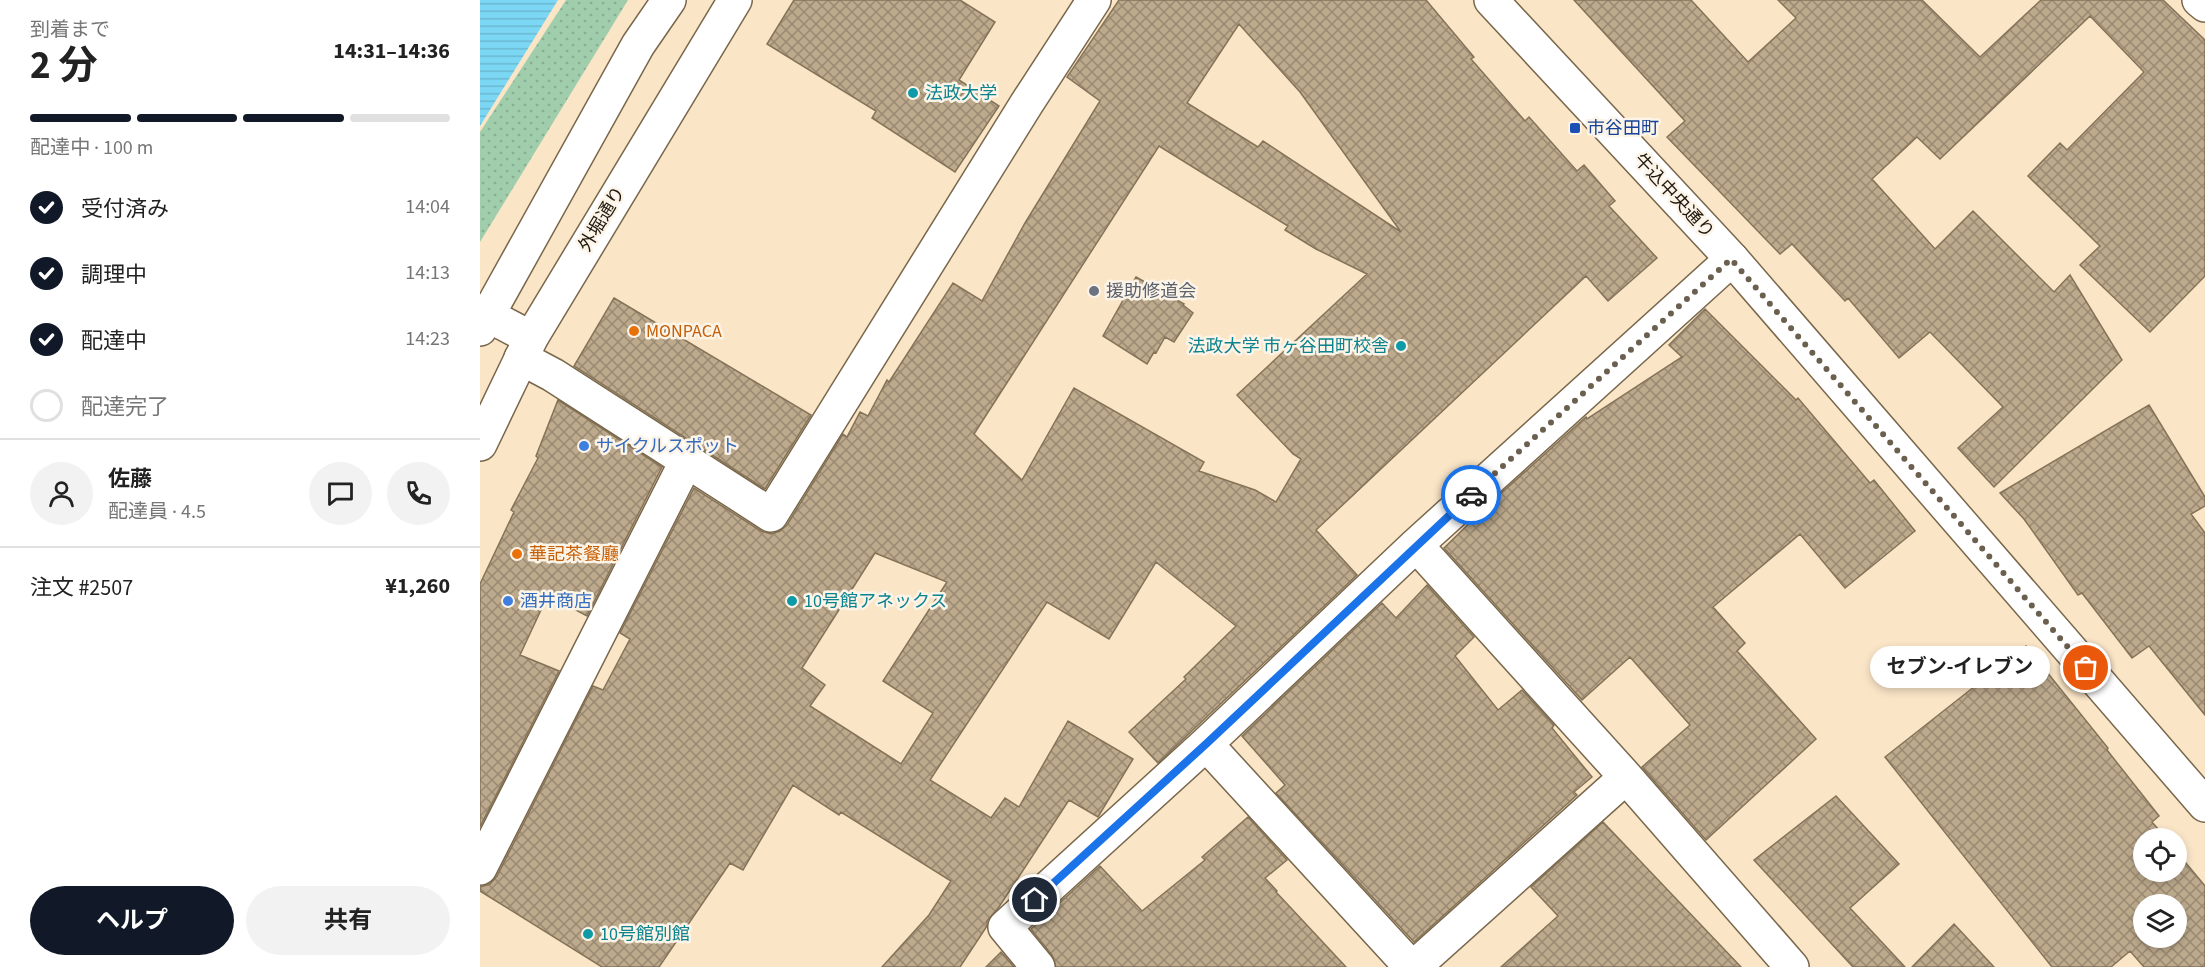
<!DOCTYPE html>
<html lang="ja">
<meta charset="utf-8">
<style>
:root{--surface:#fff;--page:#f2f2f2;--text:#222;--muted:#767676;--line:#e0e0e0;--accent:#111827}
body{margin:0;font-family:"Source Sans 3","Noto Sans JP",sans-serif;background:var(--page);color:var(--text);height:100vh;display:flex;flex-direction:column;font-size:22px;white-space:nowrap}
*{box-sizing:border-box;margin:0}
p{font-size:20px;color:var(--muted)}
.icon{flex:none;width:33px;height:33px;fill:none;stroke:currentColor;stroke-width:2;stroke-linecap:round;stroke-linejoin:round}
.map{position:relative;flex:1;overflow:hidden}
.details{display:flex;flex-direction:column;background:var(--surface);width:480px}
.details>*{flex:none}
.tools{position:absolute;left:1653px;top:828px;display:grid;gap:12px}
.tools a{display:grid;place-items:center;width:54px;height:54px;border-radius:50%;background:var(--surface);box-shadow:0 3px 9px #0003;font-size:30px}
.pin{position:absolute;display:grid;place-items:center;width:51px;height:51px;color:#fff;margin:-26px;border:3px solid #fff;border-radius:50%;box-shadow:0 2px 6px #0007}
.courier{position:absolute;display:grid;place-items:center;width:60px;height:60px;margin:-30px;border:4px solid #1a73e8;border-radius:50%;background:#fff;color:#222;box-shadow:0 2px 8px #0007}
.bubble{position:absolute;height:42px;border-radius:21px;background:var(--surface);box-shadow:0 3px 9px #0003;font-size:20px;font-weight:700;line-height:42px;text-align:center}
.summary em{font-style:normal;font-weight:700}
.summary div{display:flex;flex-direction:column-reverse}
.summary{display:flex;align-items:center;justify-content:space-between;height:102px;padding:0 30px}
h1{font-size:39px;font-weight:700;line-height:45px}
.bar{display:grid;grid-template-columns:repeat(4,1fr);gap:9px 6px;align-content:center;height:72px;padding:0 30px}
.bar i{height:8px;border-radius:4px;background:var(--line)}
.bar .current{background:var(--accent)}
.bar p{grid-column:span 4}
.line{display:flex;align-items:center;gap:15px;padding:0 30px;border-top:2px solid var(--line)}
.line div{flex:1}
.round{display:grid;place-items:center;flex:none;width:63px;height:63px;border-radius:32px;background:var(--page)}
ol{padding:0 30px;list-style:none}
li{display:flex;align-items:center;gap:18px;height:66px}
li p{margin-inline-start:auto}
li .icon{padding:6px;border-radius:50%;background:var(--accent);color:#fff;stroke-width:4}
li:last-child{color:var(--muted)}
li i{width:33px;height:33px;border:3px solid var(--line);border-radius:50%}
.cta{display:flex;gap:12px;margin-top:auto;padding:12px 30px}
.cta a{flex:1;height:69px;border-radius:36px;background:var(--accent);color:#fff;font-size:24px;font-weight:700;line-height:69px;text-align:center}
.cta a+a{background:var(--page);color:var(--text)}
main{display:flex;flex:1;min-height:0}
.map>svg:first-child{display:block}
</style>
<main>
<section class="details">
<div class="summary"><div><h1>2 分</h1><p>到着まで</p></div><em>14:31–14:36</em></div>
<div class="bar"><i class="current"></i><i class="current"></i><i class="current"></i><i></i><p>配達中 · 100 m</p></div>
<ol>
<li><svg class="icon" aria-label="check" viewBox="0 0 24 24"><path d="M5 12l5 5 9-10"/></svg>受付済み<p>14:04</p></li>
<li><svg class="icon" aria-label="check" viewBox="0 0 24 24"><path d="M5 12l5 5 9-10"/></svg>調理中<p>14:13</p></li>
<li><svg class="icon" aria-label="check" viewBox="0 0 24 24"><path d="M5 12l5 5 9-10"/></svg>配達中<p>14:23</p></li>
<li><i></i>配達完了</li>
</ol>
<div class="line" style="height:108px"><a class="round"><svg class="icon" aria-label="person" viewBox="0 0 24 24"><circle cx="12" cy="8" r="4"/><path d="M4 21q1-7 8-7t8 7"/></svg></a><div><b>佐藤</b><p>配達員 · 4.5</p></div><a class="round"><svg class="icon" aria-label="chat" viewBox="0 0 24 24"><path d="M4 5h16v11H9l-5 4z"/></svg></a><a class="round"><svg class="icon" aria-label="phone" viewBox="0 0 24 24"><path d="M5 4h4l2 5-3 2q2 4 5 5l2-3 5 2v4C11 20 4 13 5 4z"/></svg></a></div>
<div class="line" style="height:78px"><div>注文 #2507</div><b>¥1,260</b></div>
<div class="cta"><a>ヘルプ</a><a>共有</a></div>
</section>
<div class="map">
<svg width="1725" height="967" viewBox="0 0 1725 967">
<defs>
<pattern id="grass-dots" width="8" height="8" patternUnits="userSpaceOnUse" patternTransform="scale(1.5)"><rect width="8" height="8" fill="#a0cdab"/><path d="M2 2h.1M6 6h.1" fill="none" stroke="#89af92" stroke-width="1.8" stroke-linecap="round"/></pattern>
<pattern id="water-rules" width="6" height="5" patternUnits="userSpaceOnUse" patternTransform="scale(1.5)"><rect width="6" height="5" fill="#7cd7f4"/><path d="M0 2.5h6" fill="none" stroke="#6bb8d0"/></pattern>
<pattern id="building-cross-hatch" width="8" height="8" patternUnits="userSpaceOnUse" patternTransform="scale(1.5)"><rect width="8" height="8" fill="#bdaa8d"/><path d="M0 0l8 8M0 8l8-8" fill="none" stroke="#998972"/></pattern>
</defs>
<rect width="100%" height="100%" fill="#fae5c7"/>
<path fill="url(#grass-dots)" d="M 86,0 L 148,0 L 0,242 L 0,132 Z"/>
<path fill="url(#water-rules)" d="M 0,0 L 78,0 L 0,126 Z"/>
<path fill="url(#building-cross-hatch)" stroke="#857358" stroke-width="1.5" fill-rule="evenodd" d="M 314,0 L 480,0 L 515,22 L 479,80 L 519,106 L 475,172 L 392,118 L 396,111 L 287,44 Z
M 639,0 L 946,0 L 994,57 L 991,59 L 1045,121 L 1049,117 L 1097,171 L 1104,165 L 1135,201 L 1129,206 L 1177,258 L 1128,301 L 1106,276 L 836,530 L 877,575 L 678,763 L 649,732 L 706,679 L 704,677 L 756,626 L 676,562 L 629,639 L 567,602 L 450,780 L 511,818 L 525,798 L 539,807 L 588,721 L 653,759 L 618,817 L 589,800 L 519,907 L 507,921 L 507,926 L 480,967 L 402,967 L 449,915 L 471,881 L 361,812 L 359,815 L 313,785 L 263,870 L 250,863 L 179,967 L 122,967 L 0,891 L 0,887 L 10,884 L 17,876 L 113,686 L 123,690 L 150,639 L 140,633 L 214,488 L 281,531 L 291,534 L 300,531 L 307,525 L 363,434 L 367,437 L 380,412 L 388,416 L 407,380 L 409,382 L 473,283 L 502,301 L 545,223 L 620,101 L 587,77 ZM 759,24 L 820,92 L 921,232 L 783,141 L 778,147 L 707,103 ZM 679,146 L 808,226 L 805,230 L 836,249 L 887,274 L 757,395 L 813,454 L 821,459 L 796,502 L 775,490 L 719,471 L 724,462 L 594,388 L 542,480 L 494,434 ZM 395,553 L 467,582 L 403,681 L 453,713 L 421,764 L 330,706 L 345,685 L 322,668 Z
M 1094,0 L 1211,0 L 1268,62 L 1316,18 L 1298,0 L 1442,0 L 1500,57 L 1561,0 L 1683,0 L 1725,40 L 1725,276 L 1670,332 L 1600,265 L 1620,246 L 1548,176 L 1580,143 L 1587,150 L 1664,72 L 1610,16 L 1460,159 L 1437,137 L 1392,179 L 1455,249 L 1493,211 L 1574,292 L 1590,275 L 1642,360 L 1514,487 L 1478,448 L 1523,407 L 1450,332 L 1419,358 L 1368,298 L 1365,301 L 1312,244 L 1300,254 L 1187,137 L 1205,121 Z
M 656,277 L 704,304 L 703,305 L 713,313 L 694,342 L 685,337 L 676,353 L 674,352 L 667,364 L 623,336 Z
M 134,298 L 331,415 L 285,489 L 94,366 Z
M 1225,309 L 1316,400 L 1318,398 L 1390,483 L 1394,480 L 1435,531 L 1365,588 L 1320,534 L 1233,607 L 1265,643 L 1257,651 L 1336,739 L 1226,840 L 1162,767 L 1210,725 L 1150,657 L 1102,700 L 964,548 L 1008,505 L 1106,417 L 1107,419 L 1202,357 L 1189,345 Z
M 78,400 L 182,467 L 107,616 L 68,595 L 40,655 L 79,671 L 0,827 L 0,584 L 34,512 L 31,510 L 58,458 L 56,456 Z
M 1669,405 L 1725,497 L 1725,506 L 1711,514 L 1725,533 L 1725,715 L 1669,646 L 1652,658 L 1602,593 L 1598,595 L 1544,519 L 1520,493 Z
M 947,585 L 994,637 L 975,656 L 1018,710 L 1042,690 L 1074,725 L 1072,728 L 1112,777 L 1094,792 L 1097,795 L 934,942 L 796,793 L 805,785 L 762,736 L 902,603 L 916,618 Z
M 1546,646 L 1628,748 L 1627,750 L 1679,816 L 1672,822 L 1686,838 L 1664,838 L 1664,872 L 1696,872 L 1696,851 L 1725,886 L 1725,967 L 1664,967 L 1650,951 L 1631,967 L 1572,967 L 1405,757 ZM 1664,904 L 1696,904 L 1696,938 L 1664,938 Z
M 1356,796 L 1419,864 L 1370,908 L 1425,967 L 1373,967 L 1274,860 Z
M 768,817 L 807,860 L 785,878 L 797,891 L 796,892 L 866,967 L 576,967 L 572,955 L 551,929 L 620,866 L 662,911 L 725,860 L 722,857 Z
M 1123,822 L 1261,967 L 1021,967 L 1078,916 L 1051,887 Z
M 1474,924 L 1514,967 L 1432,967 Z
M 521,952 L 534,967 L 506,967 Z"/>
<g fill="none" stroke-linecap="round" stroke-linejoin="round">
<g stroke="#79674c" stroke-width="36">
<path id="minor" d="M 1719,0 L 1725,5
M 41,358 L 73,375 L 291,515 L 547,103 L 614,0
M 936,545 L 1146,777 L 1312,967
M 726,744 L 931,967
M 0,868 L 207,460
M 558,967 L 525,927 L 726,744 L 936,545 L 1252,259
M 934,967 L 1146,777"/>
</g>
<g stroke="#79674c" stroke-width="36">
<path id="tertiary" d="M 1011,0 L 1252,259 L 1725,805
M 0,311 L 51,338"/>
</g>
<g stroke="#79674c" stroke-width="36">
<path id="secondary" d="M 0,329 L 158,45 L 189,0
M 0,444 L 51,338 L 255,0"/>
</g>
<use href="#minor" stroke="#fff" stroke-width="33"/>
<use href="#tertiary" stroke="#fff" stroke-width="33"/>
<use href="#secondary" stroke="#fff" stroke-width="33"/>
</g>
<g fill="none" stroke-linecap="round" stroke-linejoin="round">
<path stroke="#6b5f4e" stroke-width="6" stroke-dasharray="0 10.8" d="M 991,495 L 1251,259 L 1606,668"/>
<path stroke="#1a73e8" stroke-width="8" d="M 555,900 L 726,744 L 991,495"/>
</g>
<g fill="#0f9aa8" stroke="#fdf4e8" stroke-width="2">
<circle cx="433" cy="93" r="6"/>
<circle cx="921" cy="346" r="6"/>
<circle cx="312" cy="601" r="6"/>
<circle cx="108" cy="934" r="6"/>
</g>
<rect fill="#1a4fb4" stroke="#fdf4e8" stroke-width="2" x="1089" y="122" width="12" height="12" rx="3"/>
<circle fill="#6b7280" stroke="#fdf4e8" stroke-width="2" cx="614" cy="291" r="6"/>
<g fill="#e8710a" stroke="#fdf4e8" stroke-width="2">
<circle cx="154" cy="331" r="6"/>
<circle cx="37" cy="554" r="6"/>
</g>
<g fill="#3f7fe0" stroke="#fdf4e8" stroke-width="2">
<circle cx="104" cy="446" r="6"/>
<circle cx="28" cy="601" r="6"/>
</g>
<g text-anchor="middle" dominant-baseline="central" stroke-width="5" stroke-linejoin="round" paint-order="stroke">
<g font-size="18" fill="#0d838f" stroke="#fdf4e8" text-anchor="start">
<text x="445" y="93">法政大学</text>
<text x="909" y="346" text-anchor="end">法政大学 市ヶ谷田町校舎</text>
<text x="324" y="601">10号館アネックス</text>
<text x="120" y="934">10号館別館</text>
</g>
<g font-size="18" fill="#164399" stroke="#fdf4e8" text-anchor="start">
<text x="1107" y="128">市谷田町</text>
</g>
<g font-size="18" fill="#1e170d" stroke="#fdf4e8">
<text transform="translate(1194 196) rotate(47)">牛込中央通り</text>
<text transform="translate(122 219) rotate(-59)">外堀通り</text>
</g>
<g font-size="18" fill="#5b616d" stroke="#fdf4e8" text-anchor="start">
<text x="626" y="291">援助修道会</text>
</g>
<g font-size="18" fill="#c56008" stroke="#fdf4e8" text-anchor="start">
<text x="166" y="331">MONPACA</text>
<text x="49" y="554">華記茶餐廳</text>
</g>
<g font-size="18" fill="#366cbe" stroke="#fdf4e8" text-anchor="start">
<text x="116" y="446">サイクルスポット</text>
<text x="40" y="601">酒井商店</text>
</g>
</g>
</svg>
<div class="tools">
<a><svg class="icon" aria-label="locate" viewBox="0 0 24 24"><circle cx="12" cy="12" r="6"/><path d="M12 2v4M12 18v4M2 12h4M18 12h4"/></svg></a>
<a><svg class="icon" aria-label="layers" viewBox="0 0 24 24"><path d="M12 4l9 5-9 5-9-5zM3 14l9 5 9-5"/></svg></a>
</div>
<div class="pin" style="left:1606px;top:668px;background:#ea580c"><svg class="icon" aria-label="bag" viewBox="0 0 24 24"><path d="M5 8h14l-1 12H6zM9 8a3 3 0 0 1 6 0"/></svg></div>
<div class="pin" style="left:555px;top:900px;background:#1f2937"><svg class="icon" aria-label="home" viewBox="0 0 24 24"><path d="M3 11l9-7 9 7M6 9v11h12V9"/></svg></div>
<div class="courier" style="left:991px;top:495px"><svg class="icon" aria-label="car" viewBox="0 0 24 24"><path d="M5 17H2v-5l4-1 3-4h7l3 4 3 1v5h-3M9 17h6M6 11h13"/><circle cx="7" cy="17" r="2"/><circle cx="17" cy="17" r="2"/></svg></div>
<div class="bubble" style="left:1390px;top:646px;width:180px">セブン-イレブン</div>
</div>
</main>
